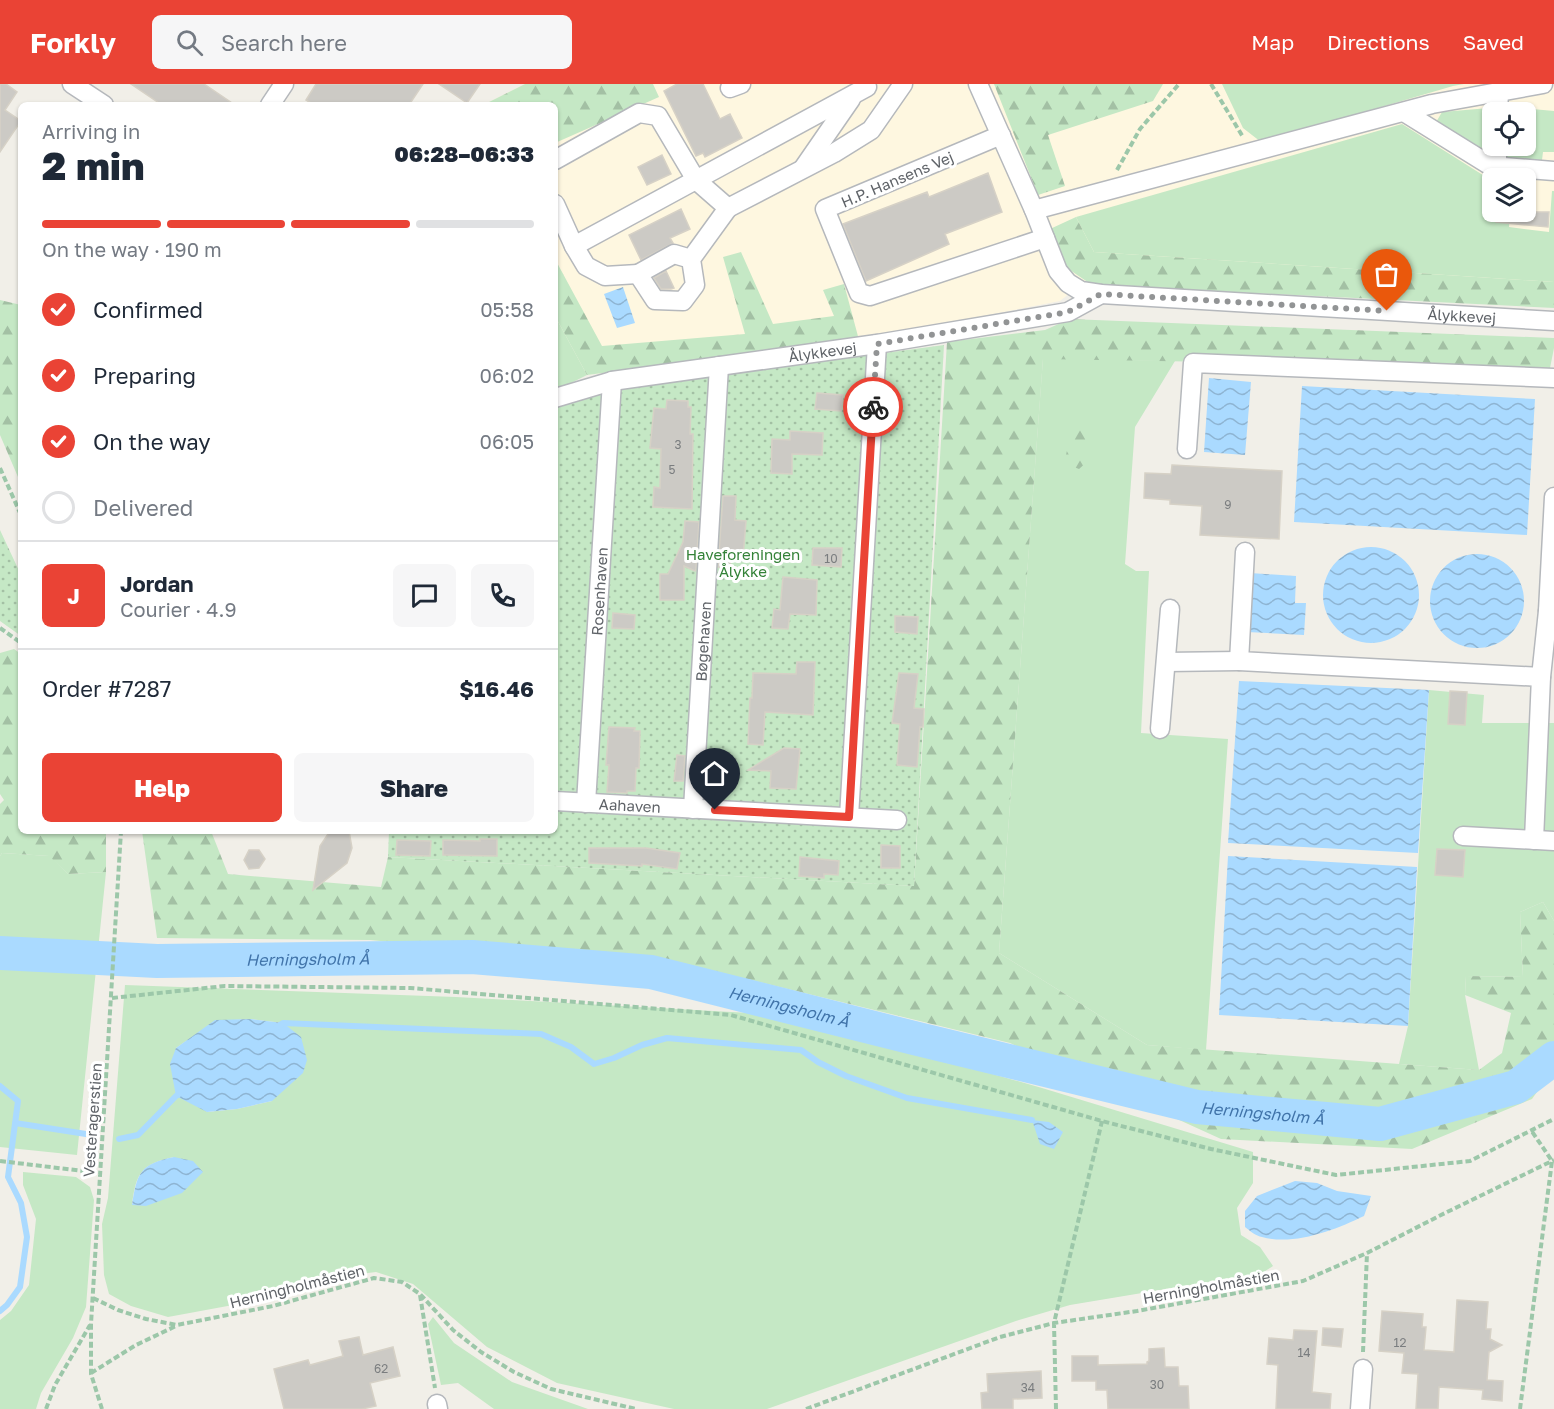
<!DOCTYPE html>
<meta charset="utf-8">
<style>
:root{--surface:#fff;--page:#f6f6f7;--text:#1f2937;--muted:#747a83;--line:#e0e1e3;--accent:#ea4335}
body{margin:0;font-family:"Golos Text",sans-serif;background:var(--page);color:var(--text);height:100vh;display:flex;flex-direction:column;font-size:22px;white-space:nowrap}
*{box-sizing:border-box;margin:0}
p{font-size:20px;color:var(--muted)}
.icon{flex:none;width:33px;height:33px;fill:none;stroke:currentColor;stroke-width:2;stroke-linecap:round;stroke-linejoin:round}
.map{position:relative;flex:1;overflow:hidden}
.sheet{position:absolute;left:18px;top:18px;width:540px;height:732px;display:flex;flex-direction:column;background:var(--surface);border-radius:9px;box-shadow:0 2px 4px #0004}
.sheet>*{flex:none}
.fabs{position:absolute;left:1482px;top:18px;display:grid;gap:12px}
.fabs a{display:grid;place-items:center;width:54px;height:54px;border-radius:9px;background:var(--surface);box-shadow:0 2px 4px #0004;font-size:30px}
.pin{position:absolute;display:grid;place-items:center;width:51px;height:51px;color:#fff;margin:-62px -26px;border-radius:50% 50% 50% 0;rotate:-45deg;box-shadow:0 0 6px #0007}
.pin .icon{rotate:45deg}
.courier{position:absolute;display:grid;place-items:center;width:60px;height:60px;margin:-30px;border:4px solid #ea4335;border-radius:50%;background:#fff;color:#222;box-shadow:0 2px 8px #0007}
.headline em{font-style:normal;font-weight:800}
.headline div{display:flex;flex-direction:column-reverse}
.headline{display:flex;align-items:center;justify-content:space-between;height:102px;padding:0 24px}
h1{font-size:39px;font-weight:800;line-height:45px}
.bar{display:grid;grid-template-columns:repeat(4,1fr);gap:9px 6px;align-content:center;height:72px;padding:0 24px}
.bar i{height:8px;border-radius:4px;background:var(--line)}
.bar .current{background:var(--accent)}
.bar p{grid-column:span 4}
.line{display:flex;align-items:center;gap:15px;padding:0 24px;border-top:2px solid var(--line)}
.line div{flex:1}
.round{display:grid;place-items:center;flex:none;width:63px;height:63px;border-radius:9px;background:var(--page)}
ol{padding:0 24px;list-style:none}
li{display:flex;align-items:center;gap:18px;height:66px}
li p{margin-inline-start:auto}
li .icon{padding:6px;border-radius:50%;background:var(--accent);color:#fff;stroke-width:4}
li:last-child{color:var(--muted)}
li i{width:33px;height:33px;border:3px solid var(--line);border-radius:50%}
.cta{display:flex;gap:12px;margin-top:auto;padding:12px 24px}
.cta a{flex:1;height:69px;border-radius:9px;background:var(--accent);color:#fff;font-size:24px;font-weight:800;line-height:69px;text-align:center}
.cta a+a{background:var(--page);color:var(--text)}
header{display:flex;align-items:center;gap:36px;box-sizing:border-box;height:84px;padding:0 30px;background:var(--accent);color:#fff}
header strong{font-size:28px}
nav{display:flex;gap:33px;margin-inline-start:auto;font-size:21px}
.search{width:420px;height:54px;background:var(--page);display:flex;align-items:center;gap:15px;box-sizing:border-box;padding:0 21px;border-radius:9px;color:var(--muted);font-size:22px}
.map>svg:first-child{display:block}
</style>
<header>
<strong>Forkly</strong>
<div class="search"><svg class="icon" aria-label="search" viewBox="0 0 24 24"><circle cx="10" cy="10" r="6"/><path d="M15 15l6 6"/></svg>Search here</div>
<nav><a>Map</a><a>Directions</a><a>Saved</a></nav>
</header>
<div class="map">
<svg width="1554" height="1325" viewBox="0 0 1554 1325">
<defs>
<pattern id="forest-firs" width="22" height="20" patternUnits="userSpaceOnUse" patternTransform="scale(1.5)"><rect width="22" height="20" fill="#c5e8c5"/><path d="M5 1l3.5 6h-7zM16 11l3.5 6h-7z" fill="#a3c0a4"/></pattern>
<pattern id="park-dots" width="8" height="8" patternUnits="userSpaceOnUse" patternTransform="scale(1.5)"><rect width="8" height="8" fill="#c5e8c5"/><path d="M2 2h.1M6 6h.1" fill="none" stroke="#a3c0a4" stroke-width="1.8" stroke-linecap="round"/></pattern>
<pattern id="water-waves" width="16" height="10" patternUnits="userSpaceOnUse" patternTransform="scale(1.5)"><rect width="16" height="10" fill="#aadaff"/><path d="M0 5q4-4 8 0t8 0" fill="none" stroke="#8eb4d2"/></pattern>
</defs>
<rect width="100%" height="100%" fill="#f1efe8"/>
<path fill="#fef7e0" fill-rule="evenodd" d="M 525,0 L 1554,0 L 1554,217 L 1094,190 L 1060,217 L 859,256 L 587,291 L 555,232 L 555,21 L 483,21 ZM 1492,28 L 1526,28 L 1526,62 L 1492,62 ZM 1492,94 L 1526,94 L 1526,128 L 1492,128 Z"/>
<path fill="#c5e8c5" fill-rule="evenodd" d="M 1222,0 L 1464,0 L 1453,2 L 1261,58 L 1243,44 Z
M 1511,23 L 1554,27 L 1554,68 L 1543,68 L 1542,76 L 1506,74 L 1507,62 L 1526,62 L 1526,28 L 1510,28 Z
M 1489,24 L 1488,56 L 1479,67 L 1435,40 L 1442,28 Z
M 1402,40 L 1486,93 L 1485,110 L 1492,110 L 1492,128 L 1510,128 L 1509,143 L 1549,148 L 1552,107 L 1554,107 L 1554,198 L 1094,168 L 1076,133 Z
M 555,232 L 587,291 L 555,307 Z
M 1043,274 L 1175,277 L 1135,343 L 1125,480 L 1136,487 L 1149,487 L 1141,649 L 1228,655 L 1206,966 L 1147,961 L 999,869 Z
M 1429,606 L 1484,611 L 1482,639 L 1554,639 L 1554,837 L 1543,818 L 1520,828 L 1523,893 L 1466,892 L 1465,911 L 1479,986 L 1399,980 L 1408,942 Z
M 2,769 L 50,772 L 68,790 L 106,788 L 77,1071 L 0,1063 L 0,772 Z
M 125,901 L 456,913 L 786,931 L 1042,1004 L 1253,1068 L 1253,1099 L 1237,1124 L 1241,1151 L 1260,1163 L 1273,1182 L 1262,1189 L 1070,1221 L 1019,1236 L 767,1325 L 674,1325 L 557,1299 L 487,1263 L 413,1200 L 376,1188 L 352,1191 L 287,1211 L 168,1233 L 131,1222 L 109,1210 L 104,1191 L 102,1140 L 108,1114 ZM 251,935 L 283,939 L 272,1017 L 237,1025 L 207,1028 L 176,964 L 215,937 ZM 174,1073 L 132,1121 C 136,1089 141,1080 174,1073 Z
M 23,1088 L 76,1093 L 90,1103 L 94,1116 L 86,1223 L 73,1254 L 41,1309 L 36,1325 L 0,1325 L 0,1236 L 11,1227 L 29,1201 L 36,1135 L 23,1101 Z
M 433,1233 L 454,1259 L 512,1298 L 588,1325 L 494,1325 L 458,1299 L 441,1301 L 428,1240 Z"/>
<path fill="url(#forest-firs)" d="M 525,0 L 653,0 L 659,13 L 555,59 L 555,21 L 483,21 Z
M 994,0 L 1163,0 L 1153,17 L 1048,51 L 1065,102 L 1038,111 Z
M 1076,133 L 1094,168 L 1554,198 L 1554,224 L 1092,201 L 1064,182 L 1050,145 Z
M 741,168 L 773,240 L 834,232 L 823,206 L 844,200 L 859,256 L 587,291 L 555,232 L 555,175 L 602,262 L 745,250 L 723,173 Z
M 0,216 L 21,221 L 21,400 L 0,351 Z
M 1070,235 L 1554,254 L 1554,264 L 1550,284 L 1043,275 L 999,869 L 1147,961 L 1479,986 L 1502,969 L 1511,929 L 1465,911 L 1466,892 L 1523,893 L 1520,828 L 1543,818 L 1554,837 L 1554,984 L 1532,1015 L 1412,1065 L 1221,1055 L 1010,959 L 747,895 L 581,876 L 370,856 L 157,854 L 142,747 L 211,747 L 228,790 L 381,803 L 388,773 L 914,802 L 947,258 L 1045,246 Z
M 1080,345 L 1092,355 L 1089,376 L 1079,385 L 1064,379 L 1071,350 Z
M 14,565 L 21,570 L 21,747 L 106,747 L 106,788 L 68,790 L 49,772 L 2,769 L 0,772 L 0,720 L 4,716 L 0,710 L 0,569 Z"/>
<path fill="url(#park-dots)" d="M 944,261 L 914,802 L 388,773 L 389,747 L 555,747 L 555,323 L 624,304 Z
M 0,446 L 21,491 L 21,552 L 0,537 Z"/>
<path fill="url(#water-waves)" d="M 623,203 L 635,239 L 617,244 L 604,210 Z
M 1209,294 L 1251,298 L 1245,371 L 1204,368 Z
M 1302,302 L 1535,315 L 1527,451 L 1294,438 Z
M1323 511a48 48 0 1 1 96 0a48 48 0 1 1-96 0Z
M1430 517a47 47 0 1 1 94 0a47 47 0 1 1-94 0Z
M 1250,489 L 1296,492 L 1295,519 L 1306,519 L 1304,551 L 1247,548 Z
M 1239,597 L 1429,606 L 1418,769 L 1228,759 Z
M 1228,772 L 1417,783 L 1408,942 L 1219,931 Z
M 251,935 L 283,939 L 301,953 L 307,976 L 303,989 L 272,1017 L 237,1025 L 207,1028 L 176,1012 L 170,980 L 176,964 L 215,936 Z
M 1032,1036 L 1049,1038 L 1063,1048 L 1054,1065 L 1040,1060 Z
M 174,1073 L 193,1077 L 203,1088 L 182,1109 L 146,1122 L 132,1121 C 137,1089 140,1080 174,1073 Z
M 1295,1097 L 1317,1099 L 1337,1107 L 1371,1112 L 1364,1132 C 1335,1146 1294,1162 1262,1153 C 1256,1152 1250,1147 1245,1143 L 1245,1127 L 1257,1112 Z"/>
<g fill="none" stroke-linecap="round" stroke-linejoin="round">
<path stroke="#aadaff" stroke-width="6" d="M 277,943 L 283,939 L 541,950 L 571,963 L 594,980 L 614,974 L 642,961 L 667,954 L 801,966 L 818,978 L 846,992 L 907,1014 L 1032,1036
M 0,1002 L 18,1017 L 8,1093 L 21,1119 L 27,1153 L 20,1203 L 7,1221 L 0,1227
M 15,1039 L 86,1050
M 119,1055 L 138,1051 L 176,1012 L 182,1008"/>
<path stroke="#aadaff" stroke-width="34" id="s1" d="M 0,869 L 157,877 L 472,873 L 651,888 L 914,954 L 1197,1023 L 1380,1040 L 1516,1003 L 1554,974"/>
</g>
<path fill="#cccac5" stroke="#d6d1c6" stroke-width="1.5" d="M 0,0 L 6,0 L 17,8 L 5,26 L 21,37 L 0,68 Z
M 131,0 L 204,0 L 235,21 L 162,21 Z
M 316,0 L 423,0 L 409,21 L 314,21 L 306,16 Z
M 439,0 L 480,0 L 467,19 Z
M 677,0 L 703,0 L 720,35 L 730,30 L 742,54 L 705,73 L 703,69 L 696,72 L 664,7 Z
M 662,71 L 671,90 L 647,101 L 638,83 Z
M 988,89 L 1002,128 L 945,150 L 949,160 L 866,197 L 843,140 L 927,108 L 929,113 Z
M 681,125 L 690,145 L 670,154 L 673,159 L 641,176 L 629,151 Z
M 1497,128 L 1549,128 L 1548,143 L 1496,138 Z
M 666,187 L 674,204 L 671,205 L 661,205 L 654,194 Z
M 817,309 L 843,311 L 841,327 L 815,325 Z
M 667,316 L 688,317 L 688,323 L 691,323 L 690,350 L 693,350 L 692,425 L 653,423 L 654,403 L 660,404 L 661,365 L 650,364 L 654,324 L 666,325 Z
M 790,347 L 823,349 L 822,371 L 792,370 L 792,390 L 771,389 L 772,355 L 790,356 Z
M 1172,381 L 1282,387 L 1279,455 L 1200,451 L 1202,422 L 1170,420 L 1170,416 L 1144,414 L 1145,389 L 1171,390 Z
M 723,412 L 736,412 L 735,436 L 746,437 L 743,473 L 731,473 L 730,484 L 718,483 Z
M 685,437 L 699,438 L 696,485 L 695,487 L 684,482 L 684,516 L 660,516 L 660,490 L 668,490 L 683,458 Z
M 813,464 L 842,464 L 841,483 L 812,481 Z
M 783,493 L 817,496 L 816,531 L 790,530 L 788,545 L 772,544 L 774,525 L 780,526 Z
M 613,529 L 635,531 L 634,545 L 612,544 Z
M 895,532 L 918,533 L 917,550 L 895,548 Z
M 797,578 L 815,578 L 813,631 L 765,628 L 763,661 L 748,660 L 750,614 L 752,614 L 753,589 L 796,590 Z
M 899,589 L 918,590 L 914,624 L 924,625 L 923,643 L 920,643 L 917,683 L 897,681 L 900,640 L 892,639 Z
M 1450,607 L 1467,608 L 1465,641 L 1448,640 Z
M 609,643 L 635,644 L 634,647 L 640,647 L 639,684 L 636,684 L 635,707 L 627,707 L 627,709 L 607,708 L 609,681 L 606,681 Z
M 784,664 L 800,665 L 796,705 L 770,704 L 771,687 L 748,686 Z
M 677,671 L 685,672 L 683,697 L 674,697 Z
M 707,673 L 713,673 L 713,698 L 706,698 Z
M 330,747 L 349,747 L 352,764 L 347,779 L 313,806 L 320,762 Z
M 480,755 L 497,755 L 497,772 L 443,771 L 443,756 L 480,757 Z
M 397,756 L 431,757 L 430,772 L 396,771 Z
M 881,761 L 900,762 L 900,784 L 881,784 Z
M 589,764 L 646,764 L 680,769 L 677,785 L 642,780 L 642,782 L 589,779 Z
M 1437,765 L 1465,766 L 1463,793 L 1435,791 Z
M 249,766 L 259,766 L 265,775 L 259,784 L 249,785 L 244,776 Z
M 800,773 L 839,777 L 838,791 L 824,790 L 824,794 L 799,792 Z
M 1457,1216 L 1488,1218 L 1486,1245 L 1491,1245 L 1490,1255 L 1502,1261 L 1489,1268 L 1487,1296 L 1503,1297 L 1502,1317 L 1482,1315 L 1483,1306 L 1439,1303 L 1438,1325 L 1416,1325 L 1418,1290 L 1402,1289 L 1404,1269 L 1379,1267 L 1382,1227 L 1423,1230 L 1422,1243 L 1426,1243 L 1424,1266 L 1454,1268 Z
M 1323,1244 L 1343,1245 L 1341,1263 L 1322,1261 Z
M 1294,1246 L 1317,1247 L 1312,1308 L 1331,1310 L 1330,1325 L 1276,1325 L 1278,1281 L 1267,1280 L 1269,1254 L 1293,1256 Z
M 359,1253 L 363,1271 L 393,1263 L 400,1292 L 370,1299 L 376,1322 L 362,1325 L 284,1325 L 274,1285 L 308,1276 L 310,1281 L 343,1272 L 339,1257 Z
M 1164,1264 L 1165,1283 L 1178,1283 L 1179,1302 L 1188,1302 L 1189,1325 L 1108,1325 L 1107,1306 L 1096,1306 L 1096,1297 L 1072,1297 L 1072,1272 L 1098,1272 L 1098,1281 L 1147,1280 L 1147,1278 L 1149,1277 L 1149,1265 Z
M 1041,1287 L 1042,1314 L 1013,1315 L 1013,1325 L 982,1325 L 981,1309 L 988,1308 L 987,1290 Z"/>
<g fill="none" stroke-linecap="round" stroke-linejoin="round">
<g stroke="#b5b8bc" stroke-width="21">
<g id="minor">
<path d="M 72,0 L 104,21"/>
<path id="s2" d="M 978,0 L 1034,126 L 1058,187 L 1068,199 L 1081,207 L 1101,210 L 1554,237"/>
<path d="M 730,4 L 741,0"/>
<path d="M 270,21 L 284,0"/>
<path d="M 1404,28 L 1491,82 L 1554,87"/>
<path d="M 1498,28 L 1499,8"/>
<path d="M 1001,51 L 825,125 L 859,209 L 870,212 L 1045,154"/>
<path d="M 555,76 L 639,29 L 658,32 L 696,96 L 728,124 L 691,175 L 695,201 L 683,217 L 655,216 L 638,190 L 674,170 L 691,175"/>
<path d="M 804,83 L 851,15"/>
<path d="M 1497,83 L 1497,62"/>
<path d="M 555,120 L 574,162 L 867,3"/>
<path d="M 728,124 L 834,69 L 871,46 L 903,0"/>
<path d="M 1034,126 L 1432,20 L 1543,0"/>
<path d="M 574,162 L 586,182 L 605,192 L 638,190"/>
<path id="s3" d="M 555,314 L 612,297 L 877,260 L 1068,228 L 1101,210"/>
<path d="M 1187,365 L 1193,279 L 1554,294"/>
<path d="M 1554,413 L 1548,527 L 1554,527"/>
<path d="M 1245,468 L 1239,577 L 1541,593 L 1534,756"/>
<path d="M 1166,578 L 1239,577"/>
<path d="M 1541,593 L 1548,527"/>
<path d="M 1160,645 L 1170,525"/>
<path id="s4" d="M 555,717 L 897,736"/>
<path id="s5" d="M 586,719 L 612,297"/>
<path id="s6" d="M 693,725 L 719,282"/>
<path d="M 849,733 L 877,260"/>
<path d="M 1463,752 L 1554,757"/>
<path d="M 437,1320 L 438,1325"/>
<path d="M 1360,1325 L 1363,1285"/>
</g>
</g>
<path stroke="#9cc7a9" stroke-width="4" stroke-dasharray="6 3" stroke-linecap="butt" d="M 1211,0 L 1243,53
M 1117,86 L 1140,45 L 1179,0
M 0,384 L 21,431
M 0,544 L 21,559
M 112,914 L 225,902 L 410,904 L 731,931 L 1102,1037 L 1211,1065 L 1336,1091 L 1470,1077 L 1554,1035
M 0,1077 L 100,1089
M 420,1211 L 435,1304
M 93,1214 L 118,1226 L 146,1235 L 177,1241 L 273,1222 L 374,1194 L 402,1198 L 420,1210 L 453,1246 L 481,1268 L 514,1288 L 551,1305 L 636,1325
M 1363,1268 L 1367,1169
M 91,1289 L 136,1261 L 176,1242
M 46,1325 L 55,1301 L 90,1241
M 102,1325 L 91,1290 L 91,1240 L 121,747
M 806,1325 L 1000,1253 L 1054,1239 L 1137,1227 L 1303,1197 L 1367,1169 L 1441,1131 L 1554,1076
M 1056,1325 L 1054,1239 L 1102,1037
M 1520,1325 L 1552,1077 L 1531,1046"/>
<use href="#minor" stroke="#fff" stroke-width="18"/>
</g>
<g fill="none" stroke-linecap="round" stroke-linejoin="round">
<path stroke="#929495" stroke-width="6" stroke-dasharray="0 10.8" d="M 873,323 L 877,260 L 1068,228 L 1101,210 L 1387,227"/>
<path stroke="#ea4335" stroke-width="8" d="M 715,726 L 849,733 L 873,323"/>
</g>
<g text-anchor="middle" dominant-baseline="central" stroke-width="6" stroke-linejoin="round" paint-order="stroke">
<g font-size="12" fill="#7a7d7f">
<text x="678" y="360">3</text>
<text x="672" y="385">5</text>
<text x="1228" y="420">9</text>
<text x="831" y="474">10</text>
<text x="1400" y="1258">12</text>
<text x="1304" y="1268">14</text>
<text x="381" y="1284">62</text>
<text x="1157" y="1300">30</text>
<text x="1028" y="1303">34</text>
</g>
<g font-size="15" fill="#5f6368" stroke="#fff">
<text transform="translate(897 95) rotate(-23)">H.P. Hansens Vej</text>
<text stroke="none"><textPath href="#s2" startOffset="616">Ålykkevej</textPath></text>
<text stroke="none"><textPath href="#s3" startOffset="272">Ålykkevej</textPath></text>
<text stroke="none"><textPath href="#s5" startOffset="212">Rosenhaven</textPath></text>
<text stroke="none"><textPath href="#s6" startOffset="168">Bøgehaven</textPath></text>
<text stroke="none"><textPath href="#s4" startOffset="75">Aahaven</textPath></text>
<text transform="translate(92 1036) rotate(-86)">Vesteragerstien</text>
<text transform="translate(297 1202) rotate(-14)">Herningholmåstien</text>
<text transform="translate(1211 1202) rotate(-10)">Herningholmåstien</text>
</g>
<g font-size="15" fill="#348238" stroke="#fff">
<text x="743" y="470">Haveforeningen<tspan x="743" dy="17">Ålykke</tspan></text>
</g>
<g font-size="16" font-style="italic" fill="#4174aa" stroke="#fff">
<text stroke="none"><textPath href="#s1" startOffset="308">Herningsholm Å</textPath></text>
<text stroke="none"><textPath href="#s1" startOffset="794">Herningsholm Å</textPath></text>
<text stroke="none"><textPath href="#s1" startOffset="1280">Herningsholm Å</textPath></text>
</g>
</g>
</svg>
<div class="fabs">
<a><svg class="icon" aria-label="locate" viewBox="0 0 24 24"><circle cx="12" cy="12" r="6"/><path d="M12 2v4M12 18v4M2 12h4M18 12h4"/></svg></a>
<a><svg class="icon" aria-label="layers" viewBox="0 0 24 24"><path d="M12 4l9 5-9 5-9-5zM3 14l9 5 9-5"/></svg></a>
</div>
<div class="pin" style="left:1387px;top:227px;background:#ea580c"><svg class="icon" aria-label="bag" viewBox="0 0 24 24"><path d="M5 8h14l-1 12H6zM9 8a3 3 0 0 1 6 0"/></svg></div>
<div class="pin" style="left:715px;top:726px;background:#1f2937"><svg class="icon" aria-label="home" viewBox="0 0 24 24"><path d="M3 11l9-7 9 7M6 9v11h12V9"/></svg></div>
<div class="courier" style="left:873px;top:323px"><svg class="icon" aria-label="bike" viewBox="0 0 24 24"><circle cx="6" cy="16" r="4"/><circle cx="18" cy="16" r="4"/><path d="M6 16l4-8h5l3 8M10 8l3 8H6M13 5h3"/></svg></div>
<section class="sheet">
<div class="headline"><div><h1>2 min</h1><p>Arriving in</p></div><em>06:28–06:33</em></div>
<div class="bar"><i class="current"></i><i class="current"></i><i class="current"></i><i></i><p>On the way · 190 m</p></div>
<ol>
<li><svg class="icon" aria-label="check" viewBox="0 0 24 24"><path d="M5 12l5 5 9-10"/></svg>Confirmed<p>05:58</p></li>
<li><svg class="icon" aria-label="check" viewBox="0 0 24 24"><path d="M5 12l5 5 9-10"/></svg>Preparing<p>06:02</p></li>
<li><svg class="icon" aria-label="check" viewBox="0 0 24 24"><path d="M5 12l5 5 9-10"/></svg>On the way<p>06:05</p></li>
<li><i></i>Delivered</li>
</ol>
<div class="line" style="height:108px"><b class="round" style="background:var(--accent);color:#fff">J</b><div><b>Jordan</b><p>Courier · 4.9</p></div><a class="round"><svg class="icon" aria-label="chat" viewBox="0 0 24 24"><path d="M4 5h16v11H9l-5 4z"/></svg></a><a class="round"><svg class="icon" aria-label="phone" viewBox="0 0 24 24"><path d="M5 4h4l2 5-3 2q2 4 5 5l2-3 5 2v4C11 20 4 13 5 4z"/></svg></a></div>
<div class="line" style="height:78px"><div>Order #7287</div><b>$16.46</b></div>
<div class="cta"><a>Help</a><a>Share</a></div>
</section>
</div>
